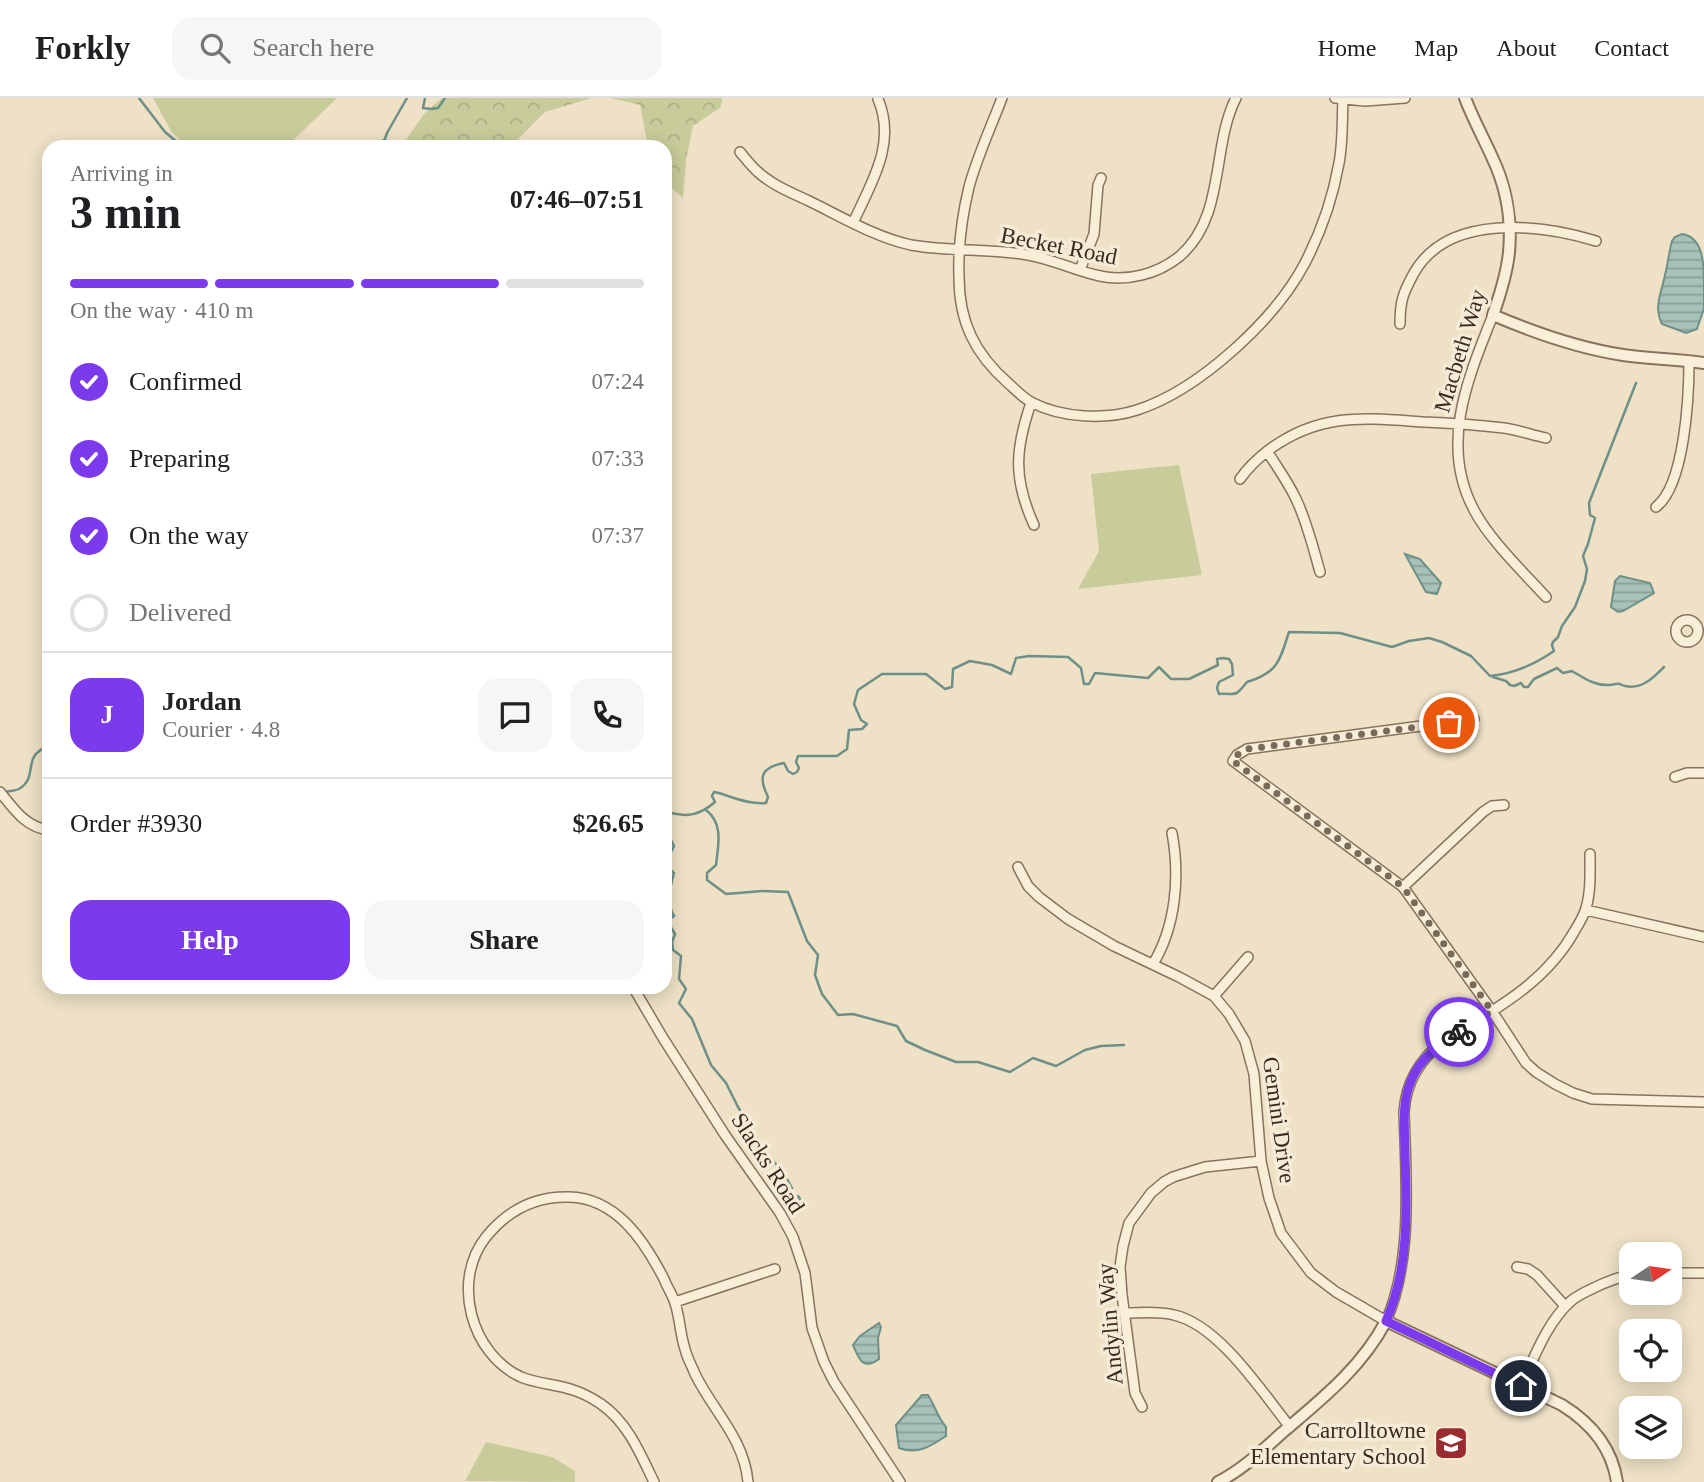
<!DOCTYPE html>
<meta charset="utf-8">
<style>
:root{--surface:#fff;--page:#f6f6f6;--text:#202124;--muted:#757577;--line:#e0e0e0;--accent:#7c3aed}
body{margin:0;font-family:Georgia,serif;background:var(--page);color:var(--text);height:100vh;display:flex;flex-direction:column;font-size:26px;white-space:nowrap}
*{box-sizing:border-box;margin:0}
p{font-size:23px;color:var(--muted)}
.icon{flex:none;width:38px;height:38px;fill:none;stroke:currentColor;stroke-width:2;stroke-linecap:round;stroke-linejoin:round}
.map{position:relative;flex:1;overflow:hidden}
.side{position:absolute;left:42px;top:42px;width:630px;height:854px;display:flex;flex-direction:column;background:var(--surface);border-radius:21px;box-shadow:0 4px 18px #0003}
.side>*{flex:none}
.needle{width:46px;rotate:77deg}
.buttons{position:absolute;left:1619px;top:1144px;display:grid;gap:14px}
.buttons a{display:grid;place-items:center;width:63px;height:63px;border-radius:14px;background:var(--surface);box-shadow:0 4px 18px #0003;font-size:35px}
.pin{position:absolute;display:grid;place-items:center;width:60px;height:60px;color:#fff;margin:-30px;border:4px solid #fff;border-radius:50%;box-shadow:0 2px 7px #0007}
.courier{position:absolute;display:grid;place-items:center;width:70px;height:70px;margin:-35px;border:5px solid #7c3aed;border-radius:50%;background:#fff;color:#222;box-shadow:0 2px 9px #0007}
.headline em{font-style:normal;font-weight:700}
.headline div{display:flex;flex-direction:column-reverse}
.headline{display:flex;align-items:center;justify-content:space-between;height:119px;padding:0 28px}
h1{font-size:46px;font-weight:700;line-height:52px}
.bar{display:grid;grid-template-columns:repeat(4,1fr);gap:10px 7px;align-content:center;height:84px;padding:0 28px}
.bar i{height:9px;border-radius:5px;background:var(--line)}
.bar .current{background:var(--accent)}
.bar p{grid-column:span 4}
.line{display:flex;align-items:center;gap:18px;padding:0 28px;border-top:2px solid var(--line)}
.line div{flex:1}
.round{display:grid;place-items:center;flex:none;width:74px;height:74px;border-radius:21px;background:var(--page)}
ol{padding:0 28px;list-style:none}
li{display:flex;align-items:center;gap:21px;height:77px}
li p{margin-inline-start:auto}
li .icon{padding:7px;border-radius:50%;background:var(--accent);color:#fff;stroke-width:4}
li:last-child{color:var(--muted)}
li i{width:38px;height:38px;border:4px solid var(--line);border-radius:50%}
.button{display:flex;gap:14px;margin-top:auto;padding:14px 28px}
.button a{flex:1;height:80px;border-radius:21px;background:var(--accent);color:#fff;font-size:28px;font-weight:700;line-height:80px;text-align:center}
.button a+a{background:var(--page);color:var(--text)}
header{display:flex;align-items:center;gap:42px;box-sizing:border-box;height:98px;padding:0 35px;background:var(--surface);border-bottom:2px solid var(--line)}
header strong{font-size:33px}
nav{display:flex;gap:38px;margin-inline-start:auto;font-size:24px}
.search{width:490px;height:63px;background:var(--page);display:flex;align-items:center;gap:18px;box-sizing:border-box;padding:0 24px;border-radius:21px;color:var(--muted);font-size:26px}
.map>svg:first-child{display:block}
</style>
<header>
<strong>Forkly</strong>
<div class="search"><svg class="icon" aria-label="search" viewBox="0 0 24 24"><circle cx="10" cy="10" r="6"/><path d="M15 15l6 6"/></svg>Search here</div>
<nav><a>Home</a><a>Map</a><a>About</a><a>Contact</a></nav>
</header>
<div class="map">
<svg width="1704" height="1384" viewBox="0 0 1704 1384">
<defs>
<pattern id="forest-crowns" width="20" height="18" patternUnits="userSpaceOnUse" patternTransform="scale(1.75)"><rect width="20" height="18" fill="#c8cc9a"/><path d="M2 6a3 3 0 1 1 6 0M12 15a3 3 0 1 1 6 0" fill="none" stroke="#adaf84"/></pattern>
<pattern id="water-rules" width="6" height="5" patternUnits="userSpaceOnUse" patternTransform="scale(1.75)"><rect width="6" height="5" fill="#a7c2b9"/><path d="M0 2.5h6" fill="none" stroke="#899e96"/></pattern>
</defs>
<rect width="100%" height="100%" fill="#eee1c6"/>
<path fill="#c8cc9a" d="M 153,0 L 337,0 L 286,49 L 187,49 L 171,33 Z
M 1179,367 L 1202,477 L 1078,491 L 1099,453 L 1091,376 Z
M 486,1344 L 552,1359 L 575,1373 L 575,1384 L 465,1383 Z"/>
<path fill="url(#forest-crowns)" d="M 442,0 L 592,0 L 545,14 L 512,47 L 512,49 L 401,49 L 424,16 Z
M 610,0 L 722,0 L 721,9 L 693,28 L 686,62 L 683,100 L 665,84 L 665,49 L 648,49 L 640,7 Z"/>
<path fill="url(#water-rules)" stroke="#6e9087" stroke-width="2" d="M 1682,136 C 1704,139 1704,168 1704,187 C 1704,194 1704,202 1704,210 C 1702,217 1699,224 1697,231 L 1686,235 L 1662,226 C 1653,208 1662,194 1665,177 C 1668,165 1669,154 1672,143 L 1675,139 Z
M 1405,456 L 1420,461 L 1441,485 L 1437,496 L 1426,494 Z
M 1620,478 L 1650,485 L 1654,495 L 1623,513 L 1618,514 L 1611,509 L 1615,483 Z
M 879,1225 L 881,1229 L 878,1240 L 879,1261 C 863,1273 859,1261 853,1247 L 860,1238 Z
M 922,1297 L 928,1297 C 935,1308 938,1320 946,1329 L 946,1338 C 931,1348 918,1357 899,1350 L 896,1327 Z"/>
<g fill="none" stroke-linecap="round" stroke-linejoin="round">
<path stroke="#6e9087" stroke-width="2.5" d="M 139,0 L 165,34 L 183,49
M 425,0 L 423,10 L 432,11 L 438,10 L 445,0
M 375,49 L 385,41 L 387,35 L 407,0
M 1493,579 L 1506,583 L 1510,587 L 1514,588 L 1521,585 L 1524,589 L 1528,589 L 1534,581 L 1557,570 L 1563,575 L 1572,573 C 1584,580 1595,588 1609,587 C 1615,587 1614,585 1620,586 C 1622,587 1624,588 1625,588 C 1642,592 1654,579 1664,569
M 2,695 C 7,693 15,693 19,691 C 40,678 20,658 49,648
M 665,704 L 668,714 C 687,720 700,717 715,704 L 712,698 L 714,694 C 721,695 725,697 731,699 C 742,703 754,706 766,705 L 768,699 C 758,679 761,669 784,665 L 788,673 L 793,676 L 797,674 L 799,670 L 796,664 L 798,658 L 837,658 L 847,651 L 849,632 L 862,631 L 867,626 L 861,622 L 854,606 L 858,592 L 882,576 L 926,576 L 945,591 L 952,589 L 953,571 L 970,563 L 992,567 L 1011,576 L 1016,560 L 1029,558 L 1068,559 L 1081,570 L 1084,586 L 1089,586 L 1095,575 L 1148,580 L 1159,569 L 1171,581 L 1189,581 L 1218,567 L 1217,561 L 1223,560 L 1229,561 L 1232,566 L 1233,577 L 1219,584 L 1217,590 L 1219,596 C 1238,595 1234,600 1247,584 C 1278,575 1280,562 1289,534 L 1340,535 L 1392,549 L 1409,543 L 1429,540 L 1442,544 L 1471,558 L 1490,578 C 1514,576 1535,566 1554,553 L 1552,547 L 1553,544 L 1558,539 L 1562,528 L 1575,509 L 1585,483 L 1587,471 L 1583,458 L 1588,446 L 1595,420 L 1590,417 L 1589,405 L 1636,285
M 706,712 C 724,726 718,748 716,767 L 707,775 L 707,782 L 726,796 L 762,793 L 788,794 L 807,843 L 818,857 L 815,877 L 822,896 L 838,917 L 853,916 L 897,928 L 906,943 L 925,952 L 956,964 L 978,964 L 1010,974 L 1033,960 L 1056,968 L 1085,952 L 1101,948 L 1124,947
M 665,766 L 674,748 C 668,737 664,727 668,714
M 665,767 L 674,775 C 670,789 666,805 674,818 L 667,823 L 675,836 L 672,844 L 673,852 L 681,858 L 679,881 L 686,891 L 679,905 L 692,921 L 711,967 L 726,985 L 738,1009 L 765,1054 L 783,1074 L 792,1090
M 798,1098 L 803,1106"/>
<g stroke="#89735c" stroke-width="12">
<path id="minor" d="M 1002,0 C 991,29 977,59 969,89 C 962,118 958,149 959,179 C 959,224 975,256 1008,285 C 1016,292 1024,301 1033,305 C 1062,320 1106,322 1137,312 C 1199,292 1275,222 1305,165 C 1321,134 1333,99 1339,65 C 1343,44 1342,22 1343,1
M 1335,0 L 1365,3 L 1405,0
M 740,54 C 746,61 751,68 758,74 C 772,87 792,95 809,103 C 842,119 875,139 911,147 C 950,154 990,150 1028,157 C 1053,161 1075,173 1100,178 C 1127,184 1158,176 1180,158 C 1226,118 1211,49 1236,0
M 853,125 C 871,85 897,46 878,1
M 1080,172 L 1094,136 L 1098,87 L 1101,80
M 1493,217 C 1468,280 1439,347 1474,412 C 1489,441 1523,474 1546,499
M 1400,226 C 1400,203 1403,195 1414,175 C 1448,115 1540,126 1596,143
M 1031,305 C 1015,351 1013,381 1034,427
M 1267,353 C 1277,369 1288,384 1296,401 C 1307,424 1313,449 1320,474
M 1240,381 C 1249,368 1258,360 1270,351 C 1321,314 1365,320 1424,324 C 1451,325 1478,327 1504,330 C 1518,332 1532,337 1546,340
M 1656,409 C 1685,387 1689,297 1689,263
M1676 533a11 11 0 1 1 22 0a11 11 0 1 1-22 0Z
M 1474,621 L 1247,651 L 1237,657 L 1233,663 L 1403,789 L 1492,913 L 1526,965 L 1536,974 L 1555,986 L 1573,995 L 1592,1001 L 1704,1004
M 1675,679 L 1687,675 L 1704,675
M 0,694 C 14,711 25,729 49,732
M 1018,769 L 1028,788 L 1039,799 L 1068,821 L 1114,848 L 1179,879 L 1214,898 L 1229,916 L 1245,943 L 1254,976 L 1261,1063 L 1269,1100 L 1281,1135 L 1311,1175 L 1336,1194 L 1386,1223 C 1413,1163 1406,1079 1404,1014 C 1406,984 1419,963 1442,944 C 1492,913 1544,887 1574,834 C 1578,827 1584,818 1586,810 C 1591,793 1590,774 1590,756
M 1403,789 L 1483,714 L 1492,708 L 1504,707
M 1586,812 L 1704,839
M 1153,866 C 1176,828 1180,778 1172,735
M 633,889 L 663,940 L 725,1037 L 780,1115 L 793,1139 L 805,1175 L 812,1230 L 824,1264 L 834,1284 L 900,1384
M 1214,898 L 1248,859
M 1517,1169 L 1528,1171 L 1537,1177 L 1565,1208
M 1670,1175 L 1704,1175
M 675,1204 L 775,1171
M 1125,1215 C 1141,1215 1159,1213 1174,1217 C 1219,1227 1262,1294 1290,1329
M 1521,1288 C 1534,1260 1547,1224 1571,1203 C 1579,1196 1590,1192 1600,1187 C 1610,1183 1620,1178 1631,1177
M 1142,1309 L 1135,1295 L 1122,1197 L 1120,1169 L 1123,1148 L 1129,1125 L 1151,1095 L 1164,1084 L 1173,1079 L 1205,1069 L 1261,1063
M 654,1384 C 640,1355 628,1325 601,1306 C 592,1300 583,1295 573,1292 C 556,1286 538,1286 521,1279 C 471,1256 451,1183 486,1139 C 507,1113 534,1098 569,1099 C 616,1100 644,1142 664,1181 C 667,1189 672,1196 675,1205 C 680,1220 680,1236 685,1251 C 687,1260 692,1268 695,1276 C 713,1313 744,1340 748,1384"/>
</g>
<g stroke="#89735c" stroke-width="14">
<path id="tertiary" d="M 1465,0 C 1473,21 1483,39 1492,59 C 1506,88 1512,122 1509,154 C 1507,176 1500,197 1493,217 C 1535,235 1578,250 1623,257 C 1650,261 1677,261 1704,265
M 1218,1384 C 1242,1372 1263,1352 1283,1334 C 1322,1301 1362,1269 1386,1223 L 1562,1307 C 1591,1325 1612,1349 1617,1384"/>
</g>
<use href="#minor" stroke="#f9efd9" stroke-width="9"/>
<use href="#tertiary" stroke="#f9efd9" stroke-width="10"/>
</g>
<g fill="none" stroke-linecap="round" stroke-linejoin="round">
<path stroke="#796b59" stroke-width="7" stroke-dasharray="0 12.6" d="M 1449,625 L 1247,651 L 1237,657 L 1233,663 L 1403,789 L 1492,913 L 1459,934"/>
<path stroke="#7c3aed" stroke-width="9" d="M 1459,934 C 1440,946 1420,960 1411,983 C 1401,1006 1405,1032 1405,1057 C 1407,1112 1409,1172 1386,1223 L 1521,1288"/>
</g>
<defs>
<g id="school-square" transform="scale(1.75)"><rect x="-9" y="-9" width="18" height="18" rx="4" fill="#982c30" stroke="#f6ebd6"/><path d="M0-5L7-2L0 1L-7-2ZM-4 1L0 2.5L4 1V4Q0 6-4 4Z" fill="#fff"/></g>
</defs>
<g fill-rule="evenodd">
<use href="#school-square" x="1451" y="1345"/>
</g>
<g text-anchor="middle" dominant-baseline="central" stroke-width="7" stroke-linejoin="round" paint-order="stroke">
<g font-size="23" fill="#3a2b1f" stroke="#f6ebd6">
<text transform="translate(1059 148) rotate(11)">Becket Road</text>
<text transform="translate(1460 253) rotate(-73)">Macbeth Way</text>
<text transform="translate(1279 1022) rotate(82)">Gemini Drive</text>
<text transform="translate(768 1065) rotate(57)">Slacks Road</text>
<text transform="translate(1110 1226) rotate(-95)">Andylin Way</text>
</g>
<g font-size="23" fill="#3a2b1f" stroke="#f6ebd6" text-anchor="end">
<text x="1426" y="1332">Carrolltowne<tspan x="1426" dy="26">Elementary School</tspan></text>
</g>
</g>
</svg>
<div class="buttons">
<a><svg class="needle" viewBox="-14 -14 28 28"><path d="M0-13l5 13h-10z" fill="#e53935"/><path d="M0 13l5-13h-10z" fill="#757577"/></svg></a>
<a><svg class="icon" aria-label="locate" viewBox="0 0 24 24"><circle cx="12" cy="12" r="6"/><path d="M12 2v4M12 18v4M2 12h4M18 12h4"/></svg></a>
<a><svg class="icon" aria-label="layers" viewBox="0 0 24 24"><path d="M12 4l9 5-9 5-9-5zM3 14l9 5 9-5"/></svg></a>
</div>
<div class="pin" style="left:1449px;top:625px;background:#ea580c"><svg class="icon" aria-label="bag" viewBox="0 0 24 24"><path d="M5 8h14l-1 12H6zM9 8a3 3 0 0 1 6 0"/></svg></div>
<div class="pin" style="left:1521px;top:1288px;background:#1f2937"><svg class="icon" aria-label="home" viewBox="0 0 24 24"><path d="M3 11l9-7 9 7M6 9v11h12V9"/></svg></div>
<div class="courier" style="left:1459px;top:934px"><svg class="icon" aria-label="bike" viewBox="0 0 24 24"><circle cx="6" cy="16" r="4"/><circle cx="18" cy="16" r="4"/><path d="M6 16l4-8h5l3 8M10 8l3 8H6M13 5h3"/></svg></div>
<section class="side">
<div class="headline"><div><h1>3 min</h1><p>Arriving in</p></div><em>07:46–07:51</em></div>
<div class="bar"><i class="current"></i><i class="current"></i><i class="current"></i><i></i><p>On the way · 410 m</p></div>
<ol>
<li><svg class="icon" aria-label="check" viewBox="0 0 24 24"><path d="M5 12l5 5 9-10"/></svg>Confirmed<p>07:24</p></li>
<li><svg class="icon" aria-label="check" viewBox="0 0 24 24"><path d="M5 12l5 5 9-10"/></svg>Preparing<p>07:33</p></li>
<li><svg class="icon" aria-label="check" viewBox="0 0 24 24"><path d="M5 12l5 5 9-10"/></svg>On the way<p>07:37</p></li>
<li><i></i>Delivered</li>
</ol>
<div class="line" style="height:126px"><b class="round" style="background:var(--accent);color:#fff">J</b><div><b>Jordan</b><p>Courier · 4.8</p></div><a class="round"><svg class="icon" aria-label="chat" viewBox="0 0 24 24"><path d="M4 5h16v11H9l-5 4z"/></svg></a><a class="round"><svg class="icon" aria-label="phone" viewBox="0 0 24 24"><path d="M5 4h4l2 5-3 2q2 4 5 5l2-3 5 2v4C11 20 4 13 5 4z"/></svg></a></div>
<div class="line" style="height:91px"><div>Order #3930</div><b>$26.65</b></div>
<div class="button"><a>Help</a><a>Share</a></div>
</section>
</div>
